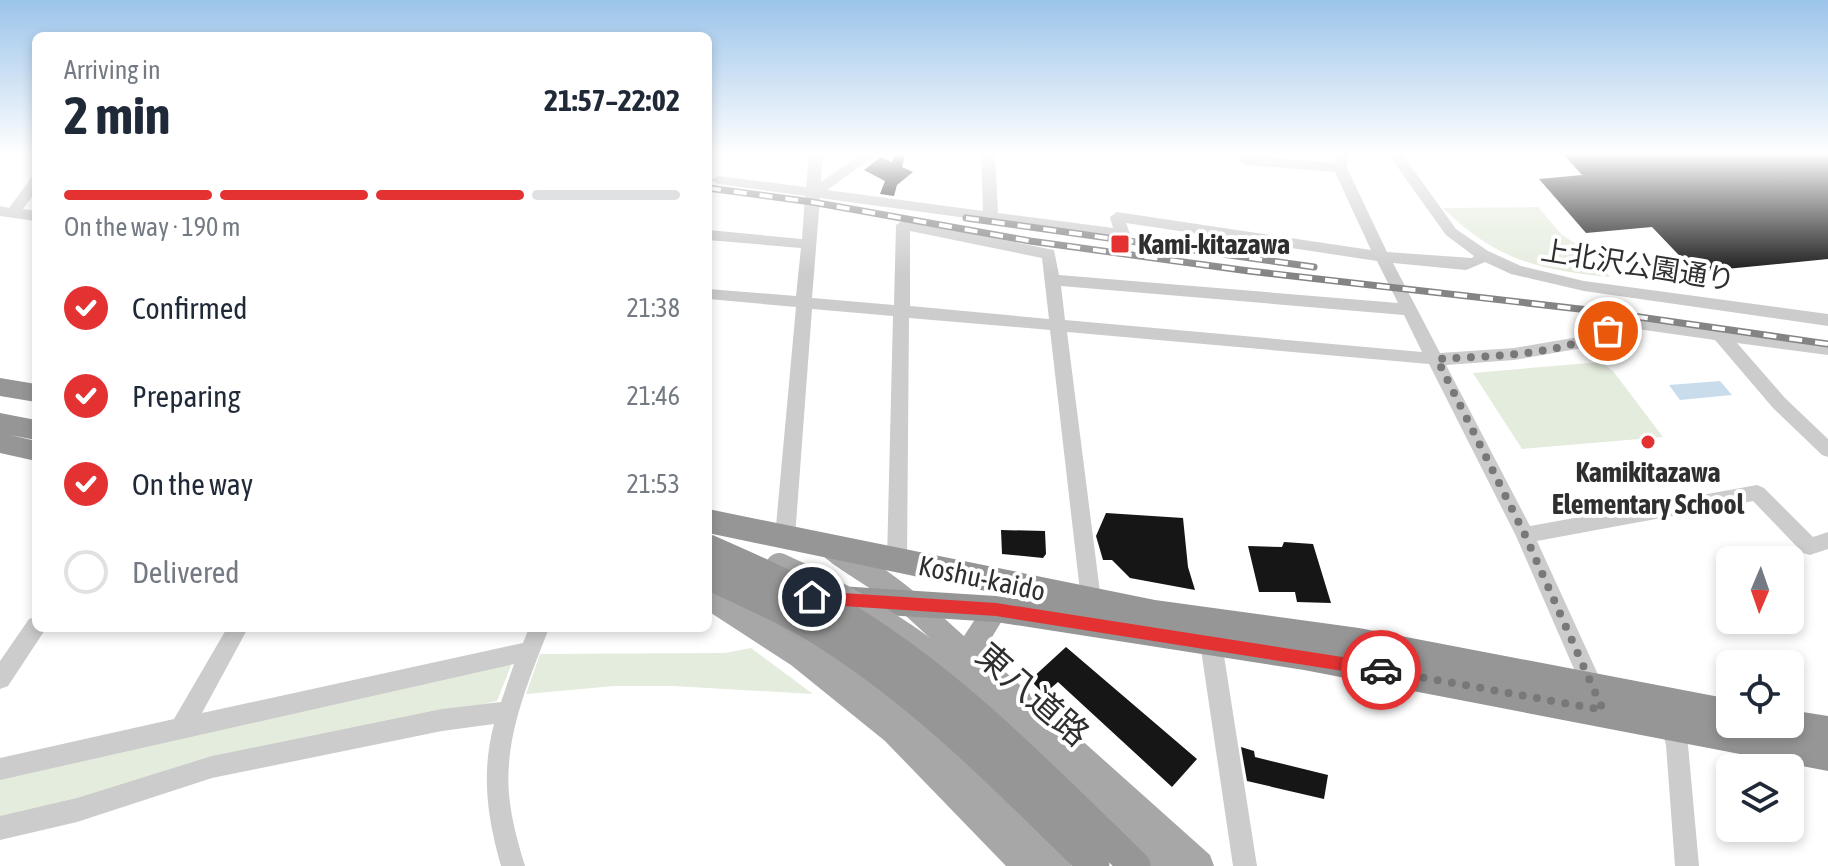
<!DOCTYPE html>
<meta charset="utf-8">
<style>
:root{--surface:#fff;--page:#f2f2f3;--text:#1f2937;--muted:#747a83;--line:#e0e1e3;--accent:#e43233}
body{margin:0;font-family:"Asap Condensed","Noto Sans JP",sans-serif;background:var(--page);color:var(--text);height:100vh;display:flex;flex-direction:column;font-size:30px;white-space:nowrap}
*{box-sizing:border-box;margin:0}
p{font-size:26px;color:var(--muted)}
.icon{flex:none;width:44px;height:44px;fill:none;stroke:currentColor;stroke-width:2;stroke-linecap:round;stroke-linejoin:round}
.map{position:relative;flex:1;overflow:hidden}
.details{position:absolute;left:32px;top:32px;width:680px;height:600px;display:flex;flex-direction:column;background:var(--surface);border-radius:12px;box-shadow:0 4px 12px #0003}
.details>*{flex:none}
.needle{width:52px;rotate:182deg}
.controls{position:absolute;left:1716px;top:546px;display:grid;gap:16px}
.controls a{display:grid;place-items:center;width:88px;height:88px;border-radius:12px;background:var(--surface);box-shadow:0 4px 12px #0003;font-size:40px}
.pin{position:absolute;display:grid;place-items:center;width:68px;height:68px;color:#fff;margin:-34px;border:4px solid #fff;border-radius:50%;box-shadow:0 2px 8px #0007}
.courier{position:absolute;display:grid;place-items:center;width:80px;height:80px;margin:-40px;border:6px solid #e43233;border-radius:50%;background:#fff;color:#222;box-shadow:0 2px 10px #0007}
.summary em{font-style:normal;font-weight:700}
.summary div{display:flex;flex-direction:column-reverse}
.summary{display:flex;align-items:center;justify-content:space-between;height:136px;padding:0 32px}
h1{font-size:52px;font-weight:700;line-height:60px}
.bar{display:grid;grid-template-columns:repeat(4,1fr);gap:12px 8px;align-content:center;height:96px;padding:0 32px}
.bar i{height:10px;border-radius:6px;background:var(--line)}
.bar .current{background:var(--accent)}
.bar p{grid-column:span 4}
ol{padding:0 32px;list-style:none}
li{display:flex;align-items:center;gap:24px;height:88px}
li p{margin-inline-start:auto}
li .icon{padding:8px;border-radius:50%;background:var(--accent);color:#fff;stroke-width:4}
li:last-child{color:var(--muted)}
li i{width:44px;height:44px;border:4px solid var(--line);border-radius:50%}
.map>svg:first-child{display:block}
</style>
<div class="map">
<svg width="1828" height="866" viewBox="0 0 1828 866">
<rect width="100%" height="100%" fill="#fff"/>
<path fill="#e4ecdd" d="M 1538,207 L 1561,234 L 1592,255 L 1610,277 C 1538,270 1496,260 1443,208 Z
M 1601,362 L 1613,371 L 1663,437 L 1522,449 L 1473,373 Z
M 751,648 L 813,694 L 673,686 L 614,686 L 526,694 L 540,654 L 725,653 Z
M 512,663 L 497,701 L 186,770 L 0,820 L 0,777 C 171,743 341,700 512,663 Z"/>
<path fill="#c9dcec" d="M 1720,381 L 1732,395 L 1680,400 L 1669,385 Z"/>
<path fill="#161616" d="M 895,154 L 905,156 L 902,167 L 913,172 L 897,185 L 894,196 L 880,194 L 885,181 L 864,170 L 881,157 L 892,162 Z
M 1563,154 L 1828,154 L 1828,259 L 1695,272 L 1652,227 L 1586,233 L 1539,179 L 1582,175 Z
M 1106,513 L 1183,518 L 1188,567 L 1195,590 L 1130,578 L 1112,560 L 1103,560 L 1096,536 Z
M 1001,530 L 1045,531 L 1046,554 L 1043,558 L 1002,554 Z
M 1284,542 L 1313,544 L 1331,603 L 1297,602 L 1295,592 L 1259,592 L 1248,546 L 1282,547 Z
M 1066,647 L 1197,759 L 1172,787 L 1058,682 L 1044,694 L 1030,680 Z
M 1241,747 L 1254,751 L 1255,757 L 1328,775 L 1324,799 L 1247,781 Z"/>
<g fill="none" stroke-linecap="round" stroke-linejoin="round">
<path fill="#ccc" fill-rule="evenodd" d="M 809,154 L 823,154 L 821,182 L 861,154 L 877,154 L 827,190 L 983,211 L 981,154 L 995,154 L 998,213 L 1113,228 L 1110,217 L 1117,212 L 1371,250 L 1335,172 L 1248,165 L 1243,164 L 1236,154 L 1334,163 L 1335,154 L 1349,154 L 1347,168 L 1387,252 L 1472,258 L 1474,256 L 1446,235 L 1388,154 L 1402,154 L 1456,229 L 1488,251 L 1521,266 L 1584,281 L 1828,314 L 1828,326 L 1584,291 L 1511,274 L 1485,262 L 1466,270 L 1393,263 L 1440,353 L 1514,348 L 1585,336 L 1628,316 L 1828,343 L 1828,355 L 1737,343 L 1785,398 L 1828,439 L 1828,457 L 1822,455 L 1773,408 L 1715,340 L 1630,328 L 1588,347 L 1514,360 L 1446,365 L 1530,526 L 1757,485 L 1764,488 L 1813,537 L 1828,532 L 1828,549 L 1810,555 L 1803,553 L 1753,501 L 1537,541 L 1606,692 L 1603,699 L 1595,702 L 1587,699 L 1516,536 L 1429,364 L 1067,332 L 1101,600 L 1098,606 L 1091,609 L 1084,606 L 1081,600 L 1050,330 L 909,318 L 907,560 L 904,566 L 897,569 L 890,566 L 887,560 L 893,316 L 812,309 L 795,537 L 792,543 L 785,545 L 778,543 L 775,537 L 796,307 L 708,299 L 708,289 L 796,296 L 801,248 L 708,240 L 708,230 L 802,239 L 805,196 L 718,184 L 711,180 L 718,176 L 806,187 ZM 820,198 L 1122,239 L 1130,234 L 1126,223 L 1377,261 L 1398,303 L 1059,275 L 1054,250 L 903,220 L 896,225 L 894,305 L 812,298 ZM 910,231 L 1042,258 L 1049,319 L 910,306 ZM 1061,286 L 1404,315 L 1422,352 L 1065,320 Z
M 36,177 L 36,191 L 23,209 L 36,211 L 36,221 L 0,216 L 0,206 L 9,208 L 31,178 Z
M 36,617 L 36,628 L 46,628 L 43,633 L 8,686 L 0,689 L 0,661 L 29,619 Z
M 227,628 L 248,628 L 202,713 L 523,643 L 529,628 L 549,628 C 529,680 504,737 509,794 C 511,818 518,843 525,866 L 501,866 C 487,817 481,773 494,724 L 442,731 L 212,778 L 77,822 L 0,840 L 0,816 L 77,798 L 212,756 L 442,709 L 501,702 L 514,664 L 0,780 L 0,758 L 174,719 Z
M 1211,633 L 1218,636 L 1222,643 L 1257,866 L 1233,866 L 1200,643 L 1204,636 Z
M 1671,712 L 1679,715 L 1688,745 L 1699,866 L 1675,866 L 1666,745 L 1660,723 L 1663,715 Z"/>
<path fill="#a7a7a7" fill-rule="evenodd" d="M 833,543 C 885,561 924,600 964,636 L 987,601 L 996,598 L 1005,601 L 1009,609 L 983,652 L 1210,855 L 1214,866 L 1177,866 L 893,604 C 880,593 825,562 821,553 L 824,546 Z
M 708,586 L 809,649 L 905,723 L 1038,855 L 1042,866 L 1006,866 L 885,741 L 791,665 L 708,611 Z"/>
<path fill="#969696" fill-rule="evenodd" d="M 0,378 L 36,384 L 36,402 L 0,396 Z
M 0,413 L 36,420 L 36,440 L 10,435 L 36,441 L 36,461 L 0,453 Z
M 708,509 L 1155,600 L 1359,628 L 1730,699 L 1730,724 L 1769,728 L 1767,724 L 1790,724 L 1790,710 L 1828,716 L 1828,771 L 1304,670 L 996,622 L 839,612 L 829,608 L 824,599 L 829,590 L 839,586 L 996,596 L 1043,603 L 708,533 Z"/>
<g stroke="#848484" stroke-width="7">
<path id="rail" d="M 708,188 L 812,202 L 1030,241 L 1249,271 L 1597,311 L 1828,344
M 966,218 L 1314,267"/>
</g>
<use href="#rail" stroke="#fff" stroke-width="4" stroke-dasharray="13" stroke-linecap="butt"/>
<path stroke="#a7a7a7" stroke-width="26" d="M 779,566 C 936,635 1045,747 1165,866
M 747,605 L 830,659 L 882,700 L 1058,866"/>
<path stroke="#969696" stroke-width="31" d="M 708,550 C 749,568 790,586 829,608 C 945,674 1040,774 1135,866
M 708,574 C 745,591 782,607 817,628 C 921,692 1008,781 1094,866"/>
</g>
<linearGradient id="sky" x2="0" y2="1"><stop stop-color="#9bc4ea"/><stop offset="0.56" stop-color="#fff"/><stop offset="1" stop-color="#fff" stop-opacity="0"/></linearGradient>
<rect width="1828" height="275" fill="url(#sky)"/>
<path fill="#e43233" d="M 812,591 L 996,603 L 1381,663 L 1389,670 L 1381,677 L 996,616 L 812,604 L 804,597 Z"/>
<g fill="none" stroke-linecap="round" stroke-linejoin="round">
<path stroke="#787878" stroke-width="8" stroke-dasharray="0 14.4" d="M 1381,670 L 1603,710 L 1525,535 L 1437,359 C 1493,356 1556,356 1608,331"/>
</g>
<g fill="#e43233" stroke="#fff" stroke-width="3">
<rect x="1110" y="234" width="20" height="20" rx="4"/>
<circle cx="1648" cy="442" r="8"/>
</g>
<g text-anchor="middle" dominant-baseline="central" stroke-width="8" stroke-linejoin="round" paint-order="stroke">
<g font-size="28" font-weight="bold" fill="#2f2f2f" stroke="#fff" text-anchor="start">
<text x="1138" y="244">Kami-kitazawa</text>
<text x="1648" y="472" text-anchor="middle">Kamikitazawa<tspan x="1648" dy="32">Elementary School</tspan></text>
</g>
<g font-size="28" fill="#2f2f2f" stroke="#fff">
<text transform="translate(1638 265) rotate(9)">上北沢公園通り</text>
<text transform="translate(982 578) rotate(12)">Koshu-kaido</text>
</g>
<g font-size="34" fill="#2f2f2f" stroke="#fff">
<text transform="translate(1033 694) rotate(41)">東八道路</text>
</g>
</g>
</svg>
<div class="controls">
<a><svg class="needle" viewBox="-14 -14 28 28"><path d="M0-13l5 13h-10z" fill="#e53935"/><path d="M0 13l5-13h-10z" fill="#747a83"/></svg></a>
<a><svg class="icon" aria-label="locate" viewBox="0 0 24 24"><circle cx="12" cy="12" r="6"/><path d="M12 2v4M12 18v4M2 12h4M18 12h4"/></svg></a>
<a><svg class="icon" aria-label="layers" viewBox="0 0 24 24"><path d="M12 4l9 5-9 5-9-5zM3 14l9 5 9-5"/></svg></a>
</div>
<div class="pin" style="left:1608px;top:331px;background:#ea580c"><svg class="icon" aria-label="bag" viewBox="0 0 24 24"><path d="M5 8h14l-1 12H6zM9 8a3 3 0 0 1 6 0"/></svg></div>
<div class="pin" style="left:812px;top:597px;background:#1f2937"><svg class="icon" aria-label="home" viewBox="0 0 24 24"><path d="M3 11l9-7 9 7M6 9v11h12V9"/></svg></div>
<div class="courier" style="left:1381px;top:670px"><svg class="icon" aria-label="car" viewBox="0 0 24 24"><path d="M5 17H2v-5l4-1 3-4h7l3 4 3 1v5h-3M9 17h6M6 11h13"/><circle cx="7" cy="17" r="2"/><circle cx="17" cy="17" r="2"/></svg></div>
<section class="details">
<div class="summary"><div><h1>2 min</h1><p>Arriving in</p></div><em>21:57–22:02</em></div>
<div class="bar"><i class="current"></i><i class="current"></i><i class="current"></i><i></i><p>On the way · 190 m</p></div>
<ol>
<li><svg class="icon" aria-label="check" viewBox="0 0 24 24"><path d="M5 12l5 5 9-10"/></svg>Confirmed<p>21:38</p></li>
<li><svg class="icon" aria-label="check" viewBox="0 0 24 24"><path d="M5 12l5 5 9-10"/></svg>Preparing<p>21:46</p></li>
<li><svg class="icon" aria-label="check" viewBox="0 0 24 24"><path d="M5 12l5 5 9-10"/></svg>On the way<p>21:53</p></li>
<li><i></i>Delivered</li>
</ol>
</section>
</div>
